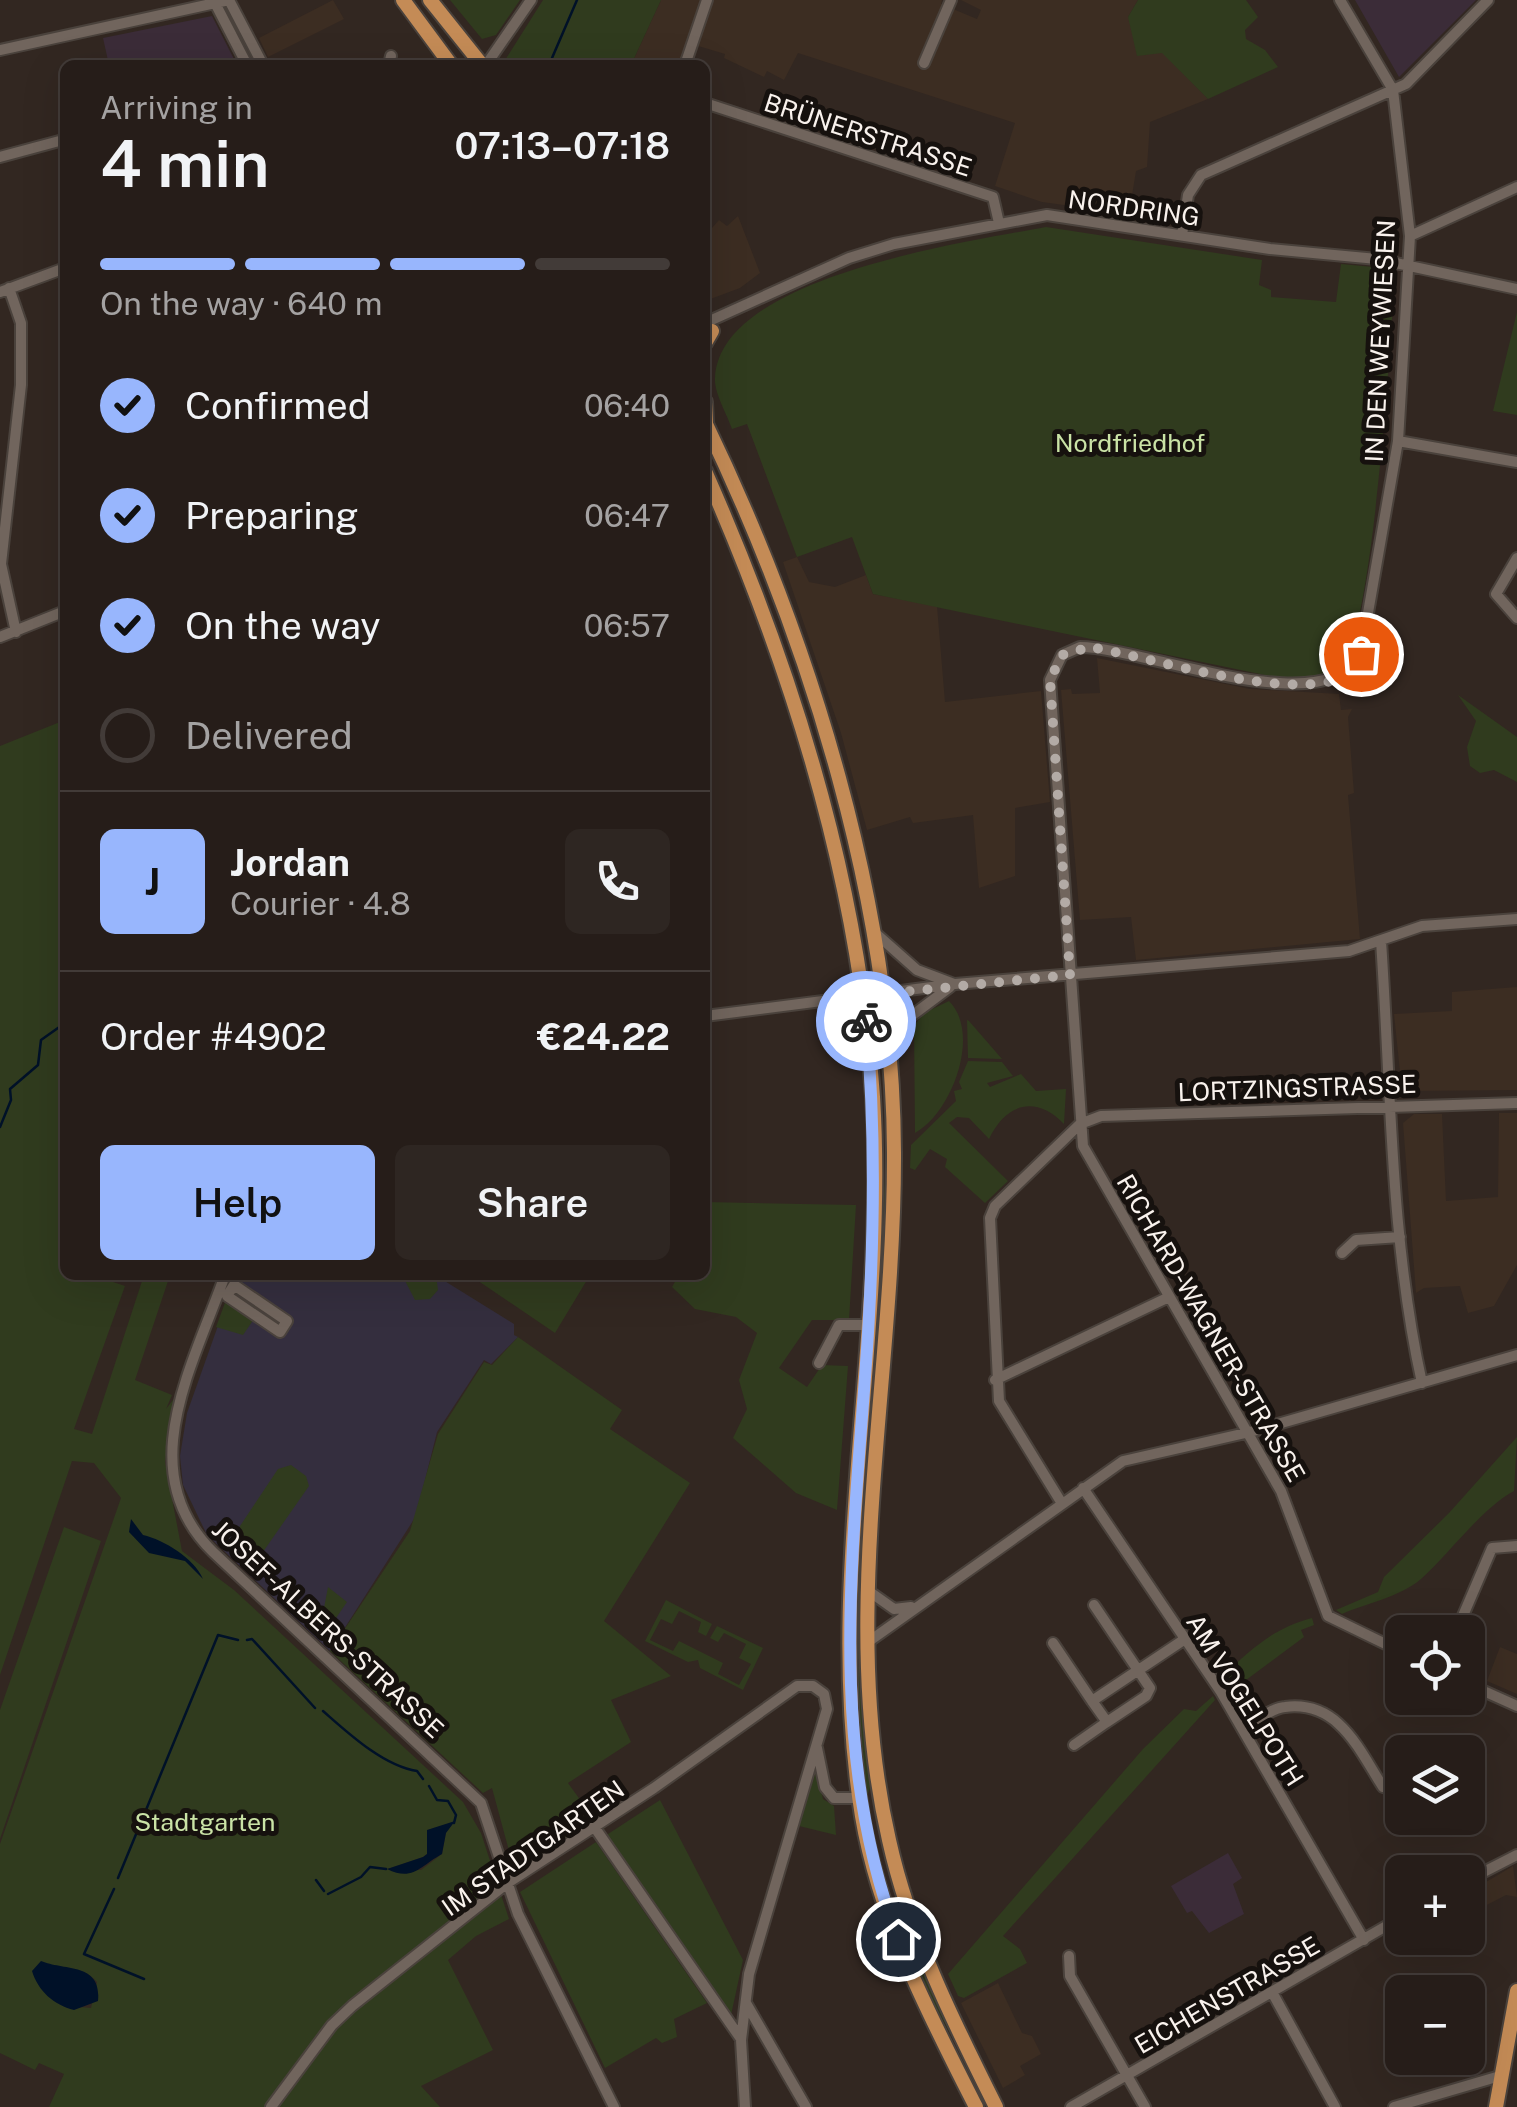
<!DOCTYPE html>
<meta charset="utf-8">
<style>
:root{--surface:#261d19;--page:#2e2622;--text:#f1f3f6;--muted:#a4a2a2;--line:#423b38;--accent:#98b6fd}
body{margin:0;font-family:"Public Sans",sans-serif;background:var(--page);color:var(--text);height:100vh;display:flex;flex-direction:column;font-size:38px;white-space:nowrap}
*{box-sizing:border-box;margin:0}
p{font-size:32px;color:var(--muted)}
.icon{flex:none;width:55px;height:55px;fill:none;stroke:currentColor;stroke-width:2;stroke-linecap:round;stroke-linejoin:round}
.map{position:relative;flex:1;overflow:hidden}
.side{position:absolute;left:60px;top:60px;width:650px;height:1220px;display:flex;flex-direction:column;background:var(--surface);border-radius:15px;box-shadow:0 10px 40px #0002,0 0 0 2px var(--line)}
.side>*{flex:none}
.tools{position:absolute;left:1385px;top:1615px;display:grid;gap:20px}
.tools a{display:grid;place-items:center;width:100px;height:100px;border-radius:15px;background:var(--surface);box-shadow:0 10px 40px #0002,0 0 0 2px var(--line);font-size:50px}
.pin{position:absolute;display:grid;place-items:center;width:85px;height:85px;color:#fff;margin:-42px;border:5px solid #fff;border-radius:50%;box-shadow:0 2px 10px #0007}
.courier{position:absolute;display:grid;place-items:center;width:100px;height:100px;margin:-50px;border:8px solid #98b6fd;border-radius:50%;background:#fff;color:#222;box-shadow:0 2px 12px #0007}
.summary em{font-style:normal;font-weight:600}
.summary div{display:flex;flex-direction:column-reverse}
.summary{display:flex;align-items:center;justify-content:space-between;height:170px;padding:0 40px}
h1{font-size:65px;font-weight:600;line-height:75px}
.bar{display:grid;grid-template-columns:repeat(4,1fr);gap:15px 10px;align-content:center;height:120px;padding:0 40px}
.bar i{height:12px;border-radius:8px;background:var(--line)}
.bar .selected{background:var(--accent)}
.bar p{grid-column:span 4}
.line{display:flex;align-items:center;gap:25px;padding:0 40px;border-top:2px solid var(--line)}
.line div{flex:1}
.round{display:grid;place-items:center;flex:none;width:105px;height:105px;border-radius:15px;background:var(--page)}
ol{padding:0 40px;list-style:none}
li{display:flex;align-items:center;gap:30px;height:110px}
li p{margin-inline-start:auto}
li .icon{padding:10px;border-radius:50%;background:var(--accent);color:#111;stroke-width:4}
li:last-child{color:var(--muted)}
li i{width:55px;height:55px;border:5px solid var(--line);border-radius:50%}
.action{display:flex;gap:20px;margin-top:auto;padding:20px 40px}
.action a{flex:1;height:115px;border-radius:15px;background:var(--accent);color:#111;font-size:40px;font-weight:600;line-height:115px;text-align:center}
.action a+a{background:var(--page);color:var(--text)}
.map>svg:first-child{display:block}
</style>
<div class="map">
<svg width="1517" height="2107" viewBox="0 0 1517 2107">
<rect width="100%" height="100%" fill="#322721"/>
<path fill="#3c2d22" d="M 333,0 L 344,19 L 268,57 L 259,38 Z
M 661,0 L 700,0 L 682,65 L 631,65 Z
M 711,0 L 942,0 L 941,4 L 977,19 L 981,10 L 961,0 L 1138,0 L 1128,17 L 1208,99 L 1150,122 L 1147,167 L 1136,171 L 1129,214 L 1042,202 L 995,186 L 1015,123 L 798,53 L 784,80 L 767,71 L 764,77 L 724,58 L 725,54 L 695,45 Z
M 738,216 L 760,273 L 740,288 L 705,301 L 705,236 L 719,220 L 727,226 Z
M 797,557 L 809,582 L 835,587 L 866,575 L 873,594 L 937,606 L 945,702 L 1041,691 L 1050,802 L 1015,808 L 1015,876 L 979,888 L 973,815 L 913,823 L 910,817 L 867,830 L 841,733 L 783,562 Z
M 1097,658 L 1250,689 L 1339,694 L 1341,710 L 1352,709 L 1348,717 L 1354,793 L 1348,795 L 1360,939 L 1136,960 L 1131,917 L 1080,920 L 1061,690 L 1071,689 L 1072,694 L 1100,693 Z
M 1517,987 L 1517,1090 L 1402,1091 L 1394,1014 L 1452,1011 L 1452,992 Z
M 1499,1113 L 1517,1113 L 1517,1265 L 1494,1306 L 1468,1313 L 1460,1286 L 1424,1288 L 1416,1293 L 1403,1123 L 1414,1114 L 1442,1114 L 1446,1201 L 1498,1197 Z
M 1500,1647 L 1517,1654 L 1517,1694 L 1487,1681 Z
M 1513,1866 L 1517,1897 L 1506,1895 L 1481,1908 L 1471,1891 Z
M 998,1983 L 1022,2033 L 1032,2036 L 1041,2054 L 1020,2066 L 1025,2075 L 1003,2088 L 961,2003 Z"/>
<path fill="#3b2c38" d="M 1355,0 L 1476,0 L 1399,77 Z
M 212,16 L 237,65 L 109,65 L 103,38 Z
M 1228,1853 L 1242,1878 L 1233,1884 L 1244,1914 L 1209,1933 L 1192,1911 L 1187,1913 L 1171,1886 Z"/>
<path fill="#342e3e" d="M 236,1275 L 435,1275 L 514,1324 L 514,1335 L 518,1337 L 491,1364 L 484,1360 L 437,1432 L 416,1516 L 330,1651 L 207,1535 L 183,1485 L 180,1456 L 187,1413 Z"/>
<path fill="#303b1e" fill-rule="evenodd" d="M 450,0 L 520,0 L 496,35 L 482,39 Z
M 543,0 L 661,0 L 631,65 L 502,65 Z
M 1138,0 L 1246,0 L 1258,17 L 1245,30 L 1246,39 L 1265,50 L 1278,67 L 1208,99 L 1162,53 L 1137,56 L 1128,17 Z
M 1046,227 L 1262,260 L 1259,285 L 1271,290 L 1271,297 L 1336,302 L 1341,264 L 1395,269 C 1392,327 1373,639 1340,668 C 1325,682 1293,677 1274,677 L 873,594 L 852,537 L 797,557 L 747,424 L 732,429 C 727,414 714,393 715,378 C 719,276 968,242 1046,227 Z
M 1517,312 L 1517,415 L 1493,411 Z
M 1458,695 L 1517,737 L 1517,782 L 1494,770 L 1480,773 L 1470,766 L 1467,747 L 1476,721 Z
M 65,720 L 65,1275 L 115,1275 L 113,1282 L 125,1286 L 74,1429 L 92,1434 L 144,1275 L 170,1275 L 135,1380 L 172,1395 L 166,1409 L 176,1396 L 165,1462 L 182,1551 L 234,1590 L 463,1802 L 481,1833 L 509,1919 L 476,1936 L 448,1960 L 493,2050 L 421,2086 L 440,2107 L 49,2107 L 64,2074 L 39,2063 L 35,2070 L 0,2053 L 0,1844 L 121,1498 L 94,1463 L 72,1461 L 0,1675 L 0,746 ZM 454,1822 L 446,1832 L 442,1854 L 421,1870 L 388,1869 L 423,1857 L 427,1854 L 428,1830 ZM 50,1966 C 70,1972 82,1965 97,1982 L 91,2008 L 79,2007 Z
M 949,1001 C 982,1034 951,1114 915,1133 L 914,1025 L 926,1012 Z
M 873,1012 L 887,1223 L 862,1659 L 855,1659 L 881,1223 Z
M 967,1020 L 969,1021 L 1002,1059 L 968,1058 Z
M 968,1061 L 1002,1062 L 1013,1076 L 987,1083 L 990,1087 L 1021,1074 L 1036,1091 L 1066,1089 L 1064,1124 C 1036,1095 1006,1103 989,1139 L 969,1118 L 957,1117 L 949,1123 L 1008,1181 L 985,1203 L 945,1167 L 947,1159 L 930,1149 L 915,1170 L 910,1168 L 911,1145 L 956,1101 L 954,1091 L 962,1089 L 959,1082 Z
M 705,1202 L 856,1205 L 849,1320 L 812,1320 L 779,1368 L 807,1387 L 822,1365 L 848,1366 L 837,1510 L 796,1493 L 733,1438 L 747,1409 L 739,1380 L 757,1333 L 736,1317 L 695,1309 L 672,1287 L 679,1275 L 705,1275 Z
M 402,1275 L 436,1275 L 438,1290 L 430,1299 L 415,1300 Z
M 590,1275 L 555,1333 L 471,1276 L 471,1275 Z
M 226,1300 L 254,1319 L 243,1335 L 216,1327 Z
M 518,1337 L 622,1410 L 610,1429 L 690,1483 L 604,1621 L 671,1676 L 611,1700 L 631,1742 L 568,1783 L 594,1819 L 515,1873 L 492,1788 L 483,1793 L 330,1651 L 410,1531 L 438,1434 L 484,1362 L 492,1365 Z
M 1517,1437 L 1514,1491 C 1482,1508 1449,1554 1421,1579 C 1398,1598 1369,1602 1342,1614 L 1336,1610 L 1378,1592 L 1384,1577 L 1449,1513 Z
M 291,1465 L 306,1476 L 309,1486 L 249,1572 L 226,1547 L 278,1469 Z
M 64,1527 L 101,1541 L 0,1839 L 0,1710 Z
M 328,1587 L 347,1602 L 321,1640 L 303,1622 L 324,1608 Z
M 666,1600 L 712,1624 L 706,1636 L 698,1632 L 701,1622 L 679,1611 L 672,1624 L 661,1619 L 650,1640 L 673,1651 L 679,1641 L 723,1663 L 718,1674 L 739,1685 L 751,1664 L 739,1658 L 746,1644 L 724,1633 L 718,1642 L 710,1638 L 717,1626 L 763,1648 L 743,1690 L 700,1668 L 698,1660 L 688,1662 L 645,1641 Z
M 1312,1618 L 1314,1625 L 1301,1630 L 1304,1637 L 1238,1686 L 1229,1687 L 1222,1676 C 1253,1649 1271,1629 1312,1618 Z
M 855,1667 L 862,1667 L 872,1783 L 867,1796 L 869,1815 L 859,1744 Z
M 1213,1696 L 1215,1700 L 1003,1936 L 1020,1949 L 1027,1963 L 964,1998 L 958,1996 L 948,1974 L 1143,1749 L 1184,1709 L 1196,1711 Z
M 816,1771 L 823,1799 L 834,1806 L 836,1835 L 799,1826 Z
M 660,1800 L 743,1960 L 731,2015 L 605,1836 Z
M 596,1842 L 707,2003 L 674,2019 L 677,2037 L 662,2043 L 656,2038 L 605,2068 L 520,1892 Z
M 907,1926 L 937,2001 L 990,2107 L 918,1974 L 902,1933 Z"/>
<path fill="#001128" d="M 131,1519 L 143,1535 C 164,1540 194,1558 203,1579 L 185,1561 L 149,1553 L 129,1532 Z
M 455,1821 L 446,1833 L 442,1854 C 420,1866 413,1882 387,1869 L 423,1857 L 427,1854 L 427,1830 Z
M 41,1961 C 64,1971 102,1962 98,2001 L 74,2010 C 54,2005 38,1991 32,1971 Z"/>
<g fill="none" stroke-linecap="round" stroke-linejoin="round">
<path stroke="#001128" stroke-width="2.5" d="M 549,65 L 577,0
M 0,1127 L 11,1100 L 10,1089 L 38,1065 L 41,1040 L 65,1023
M 247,1640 L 252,1639 L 315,1708
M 323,1711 C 347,1732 383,1766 417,1771 L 423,1779
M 429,1786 L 437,1800 L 448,1801 L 456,1815 L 454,1823
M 118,1878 L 218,1635 L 238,1640
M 316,1880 L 324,1891
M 114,1889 L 84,1954 L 144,1979
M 328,1894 L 361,1877 L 370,1867 L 386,1869"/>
<g stroke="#4a423c" stroke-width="14">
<path id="minor" d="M 1340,0 L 1393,90 L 1410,236 L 1398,441 L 1361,653 C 1327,725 1144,647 1080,647 L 1062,655 L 1050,680 L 1083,1146 L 1281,1491 L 1328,1616 L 1402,1652
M 214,1 L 247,65
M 0,50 L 229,0 L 263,65
M 924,63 L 951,0
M 389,65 L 391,56
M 486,65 L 531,0
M 685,65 L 707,0
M 705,103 L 993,197 L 999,223
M 0,157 L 63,140
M 1182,235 L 1188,195 L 1201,175 L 1406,84 L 1488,0
M 1410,236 L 1517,187
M 9,288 L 21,323 L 21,385 L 1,564 L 16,632
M 0,292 L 65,268
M 705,323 L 849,258 L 894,244 L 1047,215 L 1270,249 L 1377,259 L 1517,289
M 1398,441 L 1517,462
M 1517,558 L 1496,594 L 1517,618
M 0,637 L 65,611
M 873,931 L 917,970 L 954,984
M 1381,941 C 1391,1087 1390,1239 1422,1383
M 705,1016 L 955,984 L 1349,951 L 1422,926 L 1517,919
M 889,1048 L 906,1020 L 950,987
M 1342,1253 L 1356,1240 L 1400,1237
M 225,1275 C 193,1366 131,1472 213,1552 L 481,1803 L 518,1914 L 614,2107
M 234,1285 L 287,1321 L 280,1332 L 227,1296 Z
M 819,1363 L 839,1325 L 868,1325
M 995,1380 L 1169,1297
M 1083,1488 L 1221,1692 L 1364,1940
M 1061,1502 L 999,1401 L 990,1218 L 995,1206 L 1080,1124 L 1101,1116 L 1517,1103
M 870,1592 L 894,1609 L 911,1607
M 1456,1632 L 1492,1548 L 1517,1546
M 868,1642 L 1123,1461 L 1250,1432 L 1517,1355
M 1053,1643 L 1092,1701 L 1185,1639
M 1468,1684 L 1517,1706
M 1092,1701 L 1107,1722 L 1146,1696 L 1150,1688 L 1094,1605
M 1242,1728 C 1255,1722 1271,1708 1285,1707 C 1339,1700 1359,1750 1383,1787
M 1074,1745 L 1107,1722
M 817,1748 L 825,1787 L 834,1798 L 860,1798
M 595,1828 L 741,2039
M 1468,1880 L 1517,1855
M 1069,1956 L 1070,1976 L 1145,2107
M 1272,1992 L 1335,2107
M 746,2003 L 806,2107
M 271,2107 L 332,2025 L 352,2006 L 506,1884 L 654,1788 L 797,1686 L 813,1686 L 824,1694 L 827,1709 L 749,1974 L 741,2040 L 745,2107
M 1071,2107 L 1402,1917
M 1394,2107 L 1500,2076"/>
</g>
<g stroke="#4a423c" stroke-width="18">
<path id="major" d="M 403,0 L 451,65
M 430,0 L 482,65
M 705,343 L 712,331
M 705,402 L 706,423
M 705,422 C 811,642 893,907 894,1152 C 895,1380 837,1615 889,1840 C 910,1935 953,2021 996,2107
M 705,471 C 792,668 859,881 873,1097 C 888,1337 823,1577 862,1816 C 879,1918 929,2015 976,2107
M 1496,2107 L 1517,1991"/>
</g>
<use href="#minor" stroke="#71655d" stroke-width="10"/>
<use href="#major" stroke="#c48b56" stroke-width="14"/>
</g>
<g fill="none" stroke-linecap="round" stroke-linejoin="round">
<path stroke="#b3aba6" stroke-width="10" stroke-dasharray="0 18" d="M 866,1021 L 863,996 L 1070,975 L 1050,680 L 1062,655 L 1090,647 C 1152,658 1278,698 1335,680 C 1348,676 1355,666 1361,654"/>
<path stroke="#98b6fd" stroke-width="12" d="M 866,1021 C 877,1140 874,1258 865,1377 C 851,1567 829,1757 898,1939"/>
</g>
<g text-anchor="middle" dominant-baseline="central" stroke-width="10" stroke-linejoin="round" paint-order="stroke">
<g font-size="25" fill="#f9f2ed" stroke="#16110e">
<text transform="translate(868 135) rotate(18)">BRÜNERSTRASSE</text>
<text transform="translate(1134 208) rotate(8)">NORDRING</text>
<text transform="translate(1380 341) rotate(-87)">IN DEN WEYWIESEN</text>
<text transform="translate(1297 1088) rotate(-2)">LORTZINGSTRASSE</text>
<text transform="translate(1211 1328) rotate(60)">RICHARD-WAGNER-STRASSE</text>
<text transform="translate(328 1629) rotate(43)">JOSEF-ALBERS-STRASSE</text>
<text transform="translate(1245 1700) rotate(58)">AM VOGELPOTH</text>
<text transform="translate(533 1848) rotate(-35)">IM STADTGARTEN</text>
<text transform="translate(1227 1995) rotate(-30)">EICHENSTRASSE</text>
</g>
<g font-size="25" fill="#cae3a6" stroke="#16110e">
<text x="1130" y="443">Nordfriedhof</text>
<text x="205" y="1822">Stadtgarten</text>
</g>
</g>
</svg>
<div class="tools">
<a><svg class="icon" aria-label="locate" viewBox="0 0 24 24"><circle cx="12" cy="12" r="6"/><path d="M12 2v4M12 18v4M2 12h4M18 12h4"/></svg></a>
<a><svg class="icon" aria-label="layers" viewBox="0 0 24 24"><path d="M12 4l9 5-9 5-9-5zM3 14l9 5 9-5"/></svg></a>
<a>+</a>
<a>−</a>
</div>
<div class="pin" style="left:1361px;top:654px;background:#ea580c"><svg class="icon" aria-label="bag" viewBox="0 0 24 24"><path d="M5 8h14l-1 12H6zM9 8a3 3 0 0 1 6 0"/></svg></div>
<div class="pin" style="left:898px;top:1939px;background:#1f2937"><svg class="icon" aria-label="home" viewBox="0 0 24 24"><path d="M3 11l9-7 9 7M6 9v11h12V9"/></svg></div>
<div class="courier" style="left:866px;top:1021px"><svg class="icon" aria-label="bike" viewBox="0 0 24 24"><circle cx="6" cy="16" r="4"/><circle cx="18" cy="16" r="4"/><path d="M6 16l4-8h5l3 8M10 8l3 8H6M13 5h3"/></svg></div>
<section class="side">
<div class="summary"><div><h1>4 min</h1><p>Arriving in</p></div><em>07:13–07:18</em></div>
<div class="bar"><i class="selected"></i><i class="selected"></i><i class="selected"></i><i></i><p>On the way · 640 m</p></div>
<ol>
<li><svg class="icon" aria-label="check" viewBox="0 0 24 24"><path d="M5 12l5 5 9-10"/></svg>Confirmed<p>06:40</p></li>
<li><svg class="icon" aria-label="check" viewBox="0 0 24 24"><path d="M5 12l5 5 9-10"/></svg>Preparing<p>06:47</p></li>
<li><svg class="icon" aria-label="check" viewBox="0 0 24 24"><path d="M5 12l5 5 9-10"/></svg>On the way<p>06:57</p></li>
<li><i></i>Delivered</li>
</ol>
<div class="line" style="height:180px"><b class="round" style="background:var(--accent);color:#111">J</b><div><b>Jordan</b><p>Courier · 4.8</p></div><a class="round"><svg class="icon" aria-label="phone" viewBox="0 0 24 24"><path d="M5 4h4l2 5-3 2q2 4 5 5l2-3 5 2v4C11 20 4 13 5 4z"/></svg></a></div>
<div class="line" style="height:130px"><div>Order #4902</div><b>€24.22</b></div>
<div class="action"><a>Help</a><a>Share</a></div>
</section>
</div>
